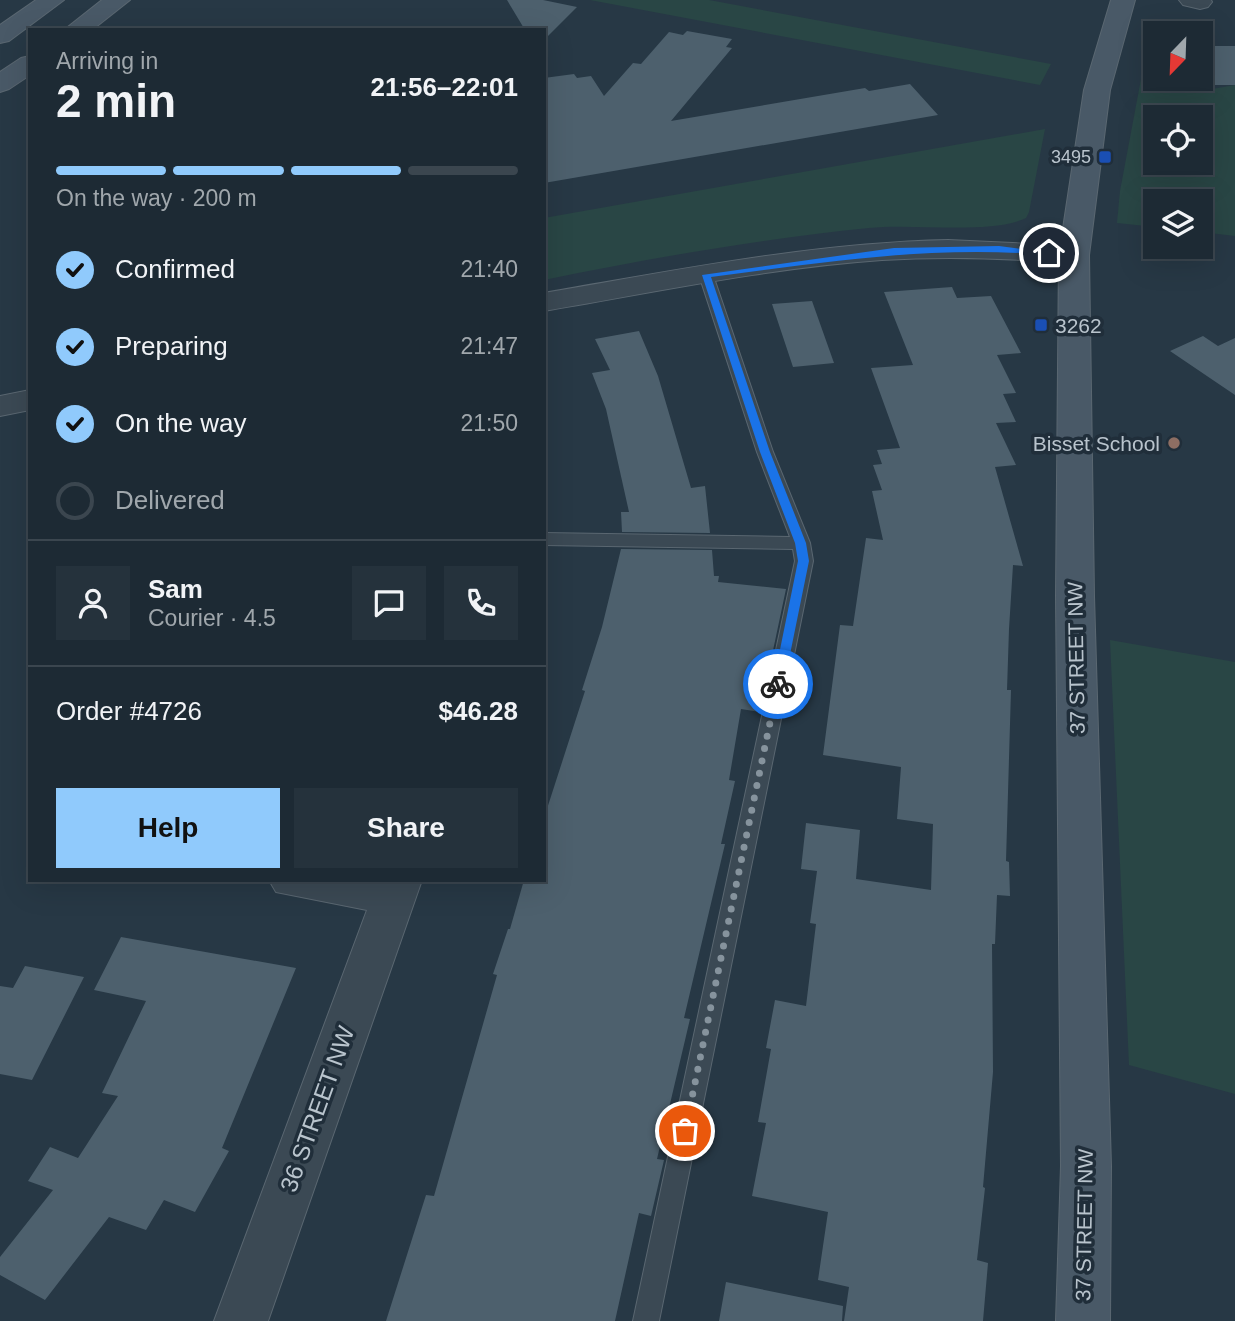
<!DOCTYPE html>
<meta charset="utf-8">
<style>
:root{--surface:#1d2a34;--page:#25323c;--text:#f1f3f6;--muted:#a0a7ac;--line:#3b464f;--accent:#90cafc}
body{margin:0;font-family:Arial,sans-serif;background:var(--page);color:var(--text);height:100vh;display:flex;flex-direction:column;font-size:26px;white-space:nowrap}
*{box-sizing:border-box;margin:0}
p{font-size:23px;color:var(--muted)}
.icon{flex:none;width:38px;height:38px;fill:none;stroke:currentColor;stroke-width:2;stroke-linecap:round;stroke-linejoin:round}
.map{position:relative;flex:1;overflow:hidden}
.side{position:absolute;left:28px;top:28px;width:518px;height:854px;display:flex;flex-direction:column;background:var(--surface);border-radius:0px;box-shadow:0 7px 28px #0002,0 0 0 2px var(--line)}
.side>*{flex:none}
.needle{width:46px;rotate:203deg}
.controls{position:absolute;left:1143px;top:21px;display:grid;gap:14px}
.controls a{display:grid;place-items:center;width:70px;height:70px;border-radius:0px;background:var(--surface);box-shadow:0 7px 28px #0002,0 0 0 2px var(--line);font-size:35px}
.pin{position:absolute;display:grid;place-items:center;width:60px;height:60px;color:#fff;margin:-30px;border:4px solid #fff;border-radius:50%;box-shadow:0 2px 7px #0007}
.courier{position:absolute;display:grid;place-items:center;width:70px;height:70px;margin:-35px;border:5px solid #1a73e8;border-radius:50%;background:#fff;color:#222;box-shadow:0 2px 9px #0007}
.headline em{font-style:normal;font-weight:600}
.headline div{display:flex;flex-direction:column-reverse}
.headline{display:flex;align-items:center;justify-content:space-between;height:119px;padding:0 28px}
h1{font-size:46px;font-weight:600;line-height:52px}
.bar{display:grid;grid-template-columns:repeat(4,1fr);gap:10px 7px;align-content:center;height:84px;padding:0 28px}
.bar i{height:9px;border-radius:5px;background:var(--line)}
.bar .active{background:var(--accent)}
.bar p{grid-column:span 4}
.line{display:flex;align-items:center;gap:18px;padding:0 28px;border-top:2px solid var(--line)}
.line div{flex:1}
.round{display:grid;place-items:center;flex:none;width:74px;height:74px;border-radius:0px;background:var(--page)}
ol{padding:0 28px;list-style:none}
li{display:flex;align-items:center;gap:21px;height:77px}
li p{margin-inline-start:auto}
li .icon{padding:7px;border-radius:50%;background:var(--accent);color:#111;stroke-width:4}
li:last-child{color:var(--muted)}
li i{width:38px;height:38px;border:4px solid var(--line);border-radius:50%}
.action{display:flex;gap:14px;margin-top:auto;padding:14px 28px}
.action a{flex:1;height:80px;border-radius:0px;background:var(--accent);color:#111;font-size:28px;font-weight:600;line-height:80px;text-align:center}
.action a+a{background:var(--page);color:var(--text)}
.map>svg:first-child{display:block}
</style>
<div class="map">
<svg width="1235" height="1321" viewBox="0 0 1235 1321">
<rect width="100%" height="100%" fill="#273845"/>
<path fill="#294645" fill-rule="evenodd" d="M 590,0 L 709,0 L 1051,64 L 1040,85 Z
M 1141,79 L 1195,92 L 1235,85 L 1235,236 L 1201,232 L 1200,201 L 1155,201 L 1155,227 L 1117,223 L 1120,191 ZM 1155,117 L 1200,117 L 1200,163 L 1155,163 Z
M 1045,129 L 1029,212 L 1026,218 C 991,235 913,223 869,228 C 760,239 651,258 544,280 L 544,218 Z
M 1110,640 L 1235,662 L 1235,1094 L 1129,1065 Z"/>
<path fill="#4d606d" d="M 507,0 L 543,0 L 577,7 L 544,40 L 544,30 L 525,30 Z
M 687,31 L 732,39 L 726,47 L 732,48 L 671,121 L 865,88 L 869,91 L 910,84 L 938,115 L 544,183 L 544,78 L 574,74 L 577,78 L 591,76 L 604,96 L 633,63 L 641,64 L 669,32 L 683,35 Z
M 1200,46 L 1235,46 L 1235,85 L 1209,85 L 1200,68 Z
M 952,287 L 957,298 L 991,296 L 1021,353 L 997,355 L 1016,393 L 1003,394 L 1016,422 L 996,423 L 1016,465 L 995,467 L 1023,566 L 1013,565 L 1009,629 L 1007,690 L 1011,690 L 1006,861 L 1009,862 L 1010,896 L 997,895 L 995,944 L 992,944 L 993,1072 L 983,1187 L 985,1188 L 977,1260 L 988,1263 L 983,1321 L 844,1321 L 849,1287 L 818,1280 L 828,1212 L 752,1196 L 766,1123 L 758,1122 L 771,1049 L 766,1048 L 775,1000 L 806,1006 L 816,924 L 810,923 L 817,871 L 801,869 L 806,823 L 860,830 L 856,879 L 931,890 L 933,824 L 897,819 L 901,767 L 823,755 L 840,625 L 853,626 L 866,538 L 883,540 L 872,491 L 882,490 L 873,465 L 882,464 L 877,450 L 900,448 L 871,368 L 913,365 L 884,292 Z
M 812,301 L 834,363 L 793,367 L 772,304 Z
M 639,331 L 658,376 L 691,488 L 705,486 L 710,533 L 622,532 L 621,512 L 629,512 L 606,409 L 592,373 L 610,370 L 595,339 Z
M 1203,336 L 1218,346 L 1235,338 L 1235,395 L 1170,351 Z
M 621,549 L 712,550 L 714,576 L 719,576 L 718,582 L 786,589 L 760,712 L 741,709 L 729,780 L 735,781 L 721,844 L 725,844 L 684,1018 L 690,1019 L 657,1159 L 664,1160 L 651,1216 L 639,1213 L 615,1321 L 386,1321 L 426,1195 L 434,1196 L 497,975 L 493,974 L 508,929 L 510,929 L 524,880 L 544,880 L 544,818 L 585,691 L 582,690 L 602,627 Z
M 121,937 L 296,968 L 222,1148 L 229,1151 L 195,1212 L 164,1200 L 146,1230 L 109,1217 L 45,1300 L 0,1275 L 0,1257 L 53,1190 L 28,1181 L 50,1147 L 78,1158 L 118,1096 L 102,1093 L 146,1001 L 94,990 Z
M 25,966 L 84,977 L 32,1080 L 0,1074 L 0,986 L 13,988 Z
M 726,1282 L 843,1306 L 842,1321 L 719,1321 Z"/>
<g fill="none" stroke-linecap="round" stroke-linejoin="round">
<g stroke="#5a6771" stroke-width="2">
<path id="lane" d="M 706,271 L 713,275 L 773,452 L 810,543 L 813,561 L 659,1321 L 633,1321 L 795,561 L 793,549 L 544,545 L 544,533 L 790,537 L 757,452 L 699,275 Z"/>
</g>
<g stroke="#5a6771" stroke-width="2">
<path id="street" d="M 1179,0 L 1211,0 L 1212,2 L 1208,7 L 1200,9 L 1183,5 Z
M 948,240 L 1074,246 L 1084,249 L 1089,255 L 1084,261 L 1074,264 C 1010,258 946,256 882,260 C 768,268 656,292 544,311 L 544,293 C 678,270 812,243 948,240 Z
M 30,390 L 30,410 L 0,416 L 0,396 Z
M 269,880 L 422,880 L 268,1321 L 214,1321 L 367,910 L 276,892 Z"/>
</g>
<g stroke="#5a6771" stroke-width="2">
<path id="secondary" d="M 36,0 L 64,0 L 9,41 L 0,43 L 0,25 Z
M 102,0 L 130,0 L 92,30 L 64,30 Z
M 1111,0 L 1135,0 L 1110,90 L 1089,255 L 1094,596 L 1111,1166 L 1110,1321 L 1056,1321 L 1061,1166 L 1056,596 L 1059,255 L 1084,90 Z
M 30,56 L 30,75 L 9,89 L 0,92 L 0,72 L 21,58 Z"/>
</g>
<use href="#lane" fill="#3b4954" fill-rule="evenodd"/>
<use href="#street" fill="#3b4954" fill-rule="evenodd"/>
<use href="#secondary" fill="#495967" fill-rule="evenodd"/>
</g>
<path fill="#1a73e8" d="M 999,246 L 1053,253 L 1049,255 C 932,245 827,262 711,277 L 770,452 L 806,543 L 809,561 L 784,684 L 778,688 L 774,687 L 773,684 L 798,561 L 795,543 L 760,452 L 702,275 L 894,248 Z"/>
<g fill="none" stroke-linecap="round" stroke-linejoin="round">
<path stroke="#86939d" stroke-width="7" stroke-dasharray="0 12.6" d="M 685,1131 L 778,684"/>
</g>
<g fill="#1a4fb4" stroke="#202e3a" stroke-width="2.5">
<rect x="1098" y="150" width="14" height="14" rx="3.5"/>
<rect x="1034" y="318" width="14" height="14" rx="3.5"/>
</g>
<circle fill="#8d6e63" stroke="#202e3a" stroke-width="2.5" cx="1174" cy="443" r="7"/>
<g text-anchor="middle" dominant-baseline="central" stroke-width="7" stroke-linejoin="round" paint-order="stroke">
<g font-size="18" fill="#b9c4cd" stroke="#202e3a" text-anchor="end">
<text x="1091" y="157">3495</text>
</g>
<g font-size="21" fill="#b9c4cd" stroke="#202e3a" text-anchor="start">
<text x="1055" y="325">3262</text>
<text x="1160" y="443" text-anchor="end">Bisset School</text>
</g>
<g font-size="21" fill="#b9c4cd" stroke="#202e3a">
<text transform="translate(1076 658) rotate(-91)">37 STREET NW</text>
<text transform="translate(1084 1225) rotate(-89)">37 STREET NW</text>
</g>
<g font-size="24" fill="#b9c4cd" stroke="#202e3a">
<text transform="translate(317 1109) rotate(-70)">36 STREET NW</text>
</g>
</g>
</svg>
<div class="controls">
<a><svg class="needle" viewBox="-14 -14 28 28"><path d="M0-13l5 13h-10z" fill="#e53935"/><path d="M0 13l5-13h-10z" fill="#a0a7ac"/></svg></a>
<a><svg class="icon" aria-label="locate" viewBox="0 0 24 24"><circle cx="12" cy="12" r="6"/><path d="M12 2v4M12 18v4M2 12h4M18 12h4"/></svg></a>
<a><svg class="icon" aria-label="layers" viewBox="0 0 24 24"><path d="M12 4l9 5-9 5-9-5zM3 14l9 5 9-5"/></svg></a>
</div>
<div class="pin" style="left:685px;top:1131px;background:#ea580c"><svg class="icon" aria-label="bag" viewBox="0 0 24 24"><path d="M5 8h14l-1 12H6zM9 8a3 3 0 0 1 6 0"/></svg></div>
<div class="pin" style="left:1049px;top:253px;background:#1f2937"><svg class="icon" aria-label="home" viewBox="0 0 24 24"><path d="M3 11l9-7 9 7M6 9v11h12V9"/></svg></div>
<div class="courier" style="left:778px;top:684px"><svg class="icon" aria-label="bike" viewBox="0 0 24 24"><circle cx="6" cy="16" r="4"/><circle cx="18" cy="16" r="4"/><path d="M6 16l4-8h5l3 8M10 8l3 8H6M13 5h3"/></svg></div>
<section class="side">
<div class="headline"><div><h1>2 min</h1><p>Arriving in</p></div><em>21:56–22:01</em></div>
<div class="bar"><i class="active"></i><i class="active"></i><i class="active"></i><i></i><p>On the way · 200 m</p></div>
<ol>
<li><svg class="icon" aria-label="check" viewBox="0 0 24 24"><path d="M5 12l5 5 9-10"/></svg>Confirmed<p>21:40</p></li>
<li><svg class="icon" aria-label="check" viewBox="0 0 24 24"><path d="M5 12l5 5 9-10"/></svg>Preparing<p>21:47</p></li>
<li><svg class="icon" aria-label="check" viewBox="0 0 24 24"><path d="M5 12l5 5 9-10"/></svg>On the way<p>21:50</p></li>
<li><i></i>Delivered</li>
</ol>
<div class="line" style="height:126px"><a class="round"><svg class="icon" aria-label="person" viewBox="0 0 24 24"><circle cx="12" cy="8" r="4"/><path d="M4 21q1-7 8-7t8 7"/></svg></a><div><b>Sam</b><p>Courier · 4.5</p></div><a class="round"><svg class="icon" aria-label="chat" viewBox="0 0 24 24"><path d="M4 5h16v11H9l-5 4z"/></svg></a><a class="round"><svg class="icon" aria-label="phone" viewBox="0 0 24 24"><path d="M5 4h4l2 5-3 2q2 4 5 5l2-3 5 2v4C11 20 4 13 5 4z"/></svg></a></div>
<div class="line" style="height:91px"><div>Order #4726</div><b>$46.28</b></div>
<div class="action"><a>Help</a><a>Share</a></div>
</section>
</div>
